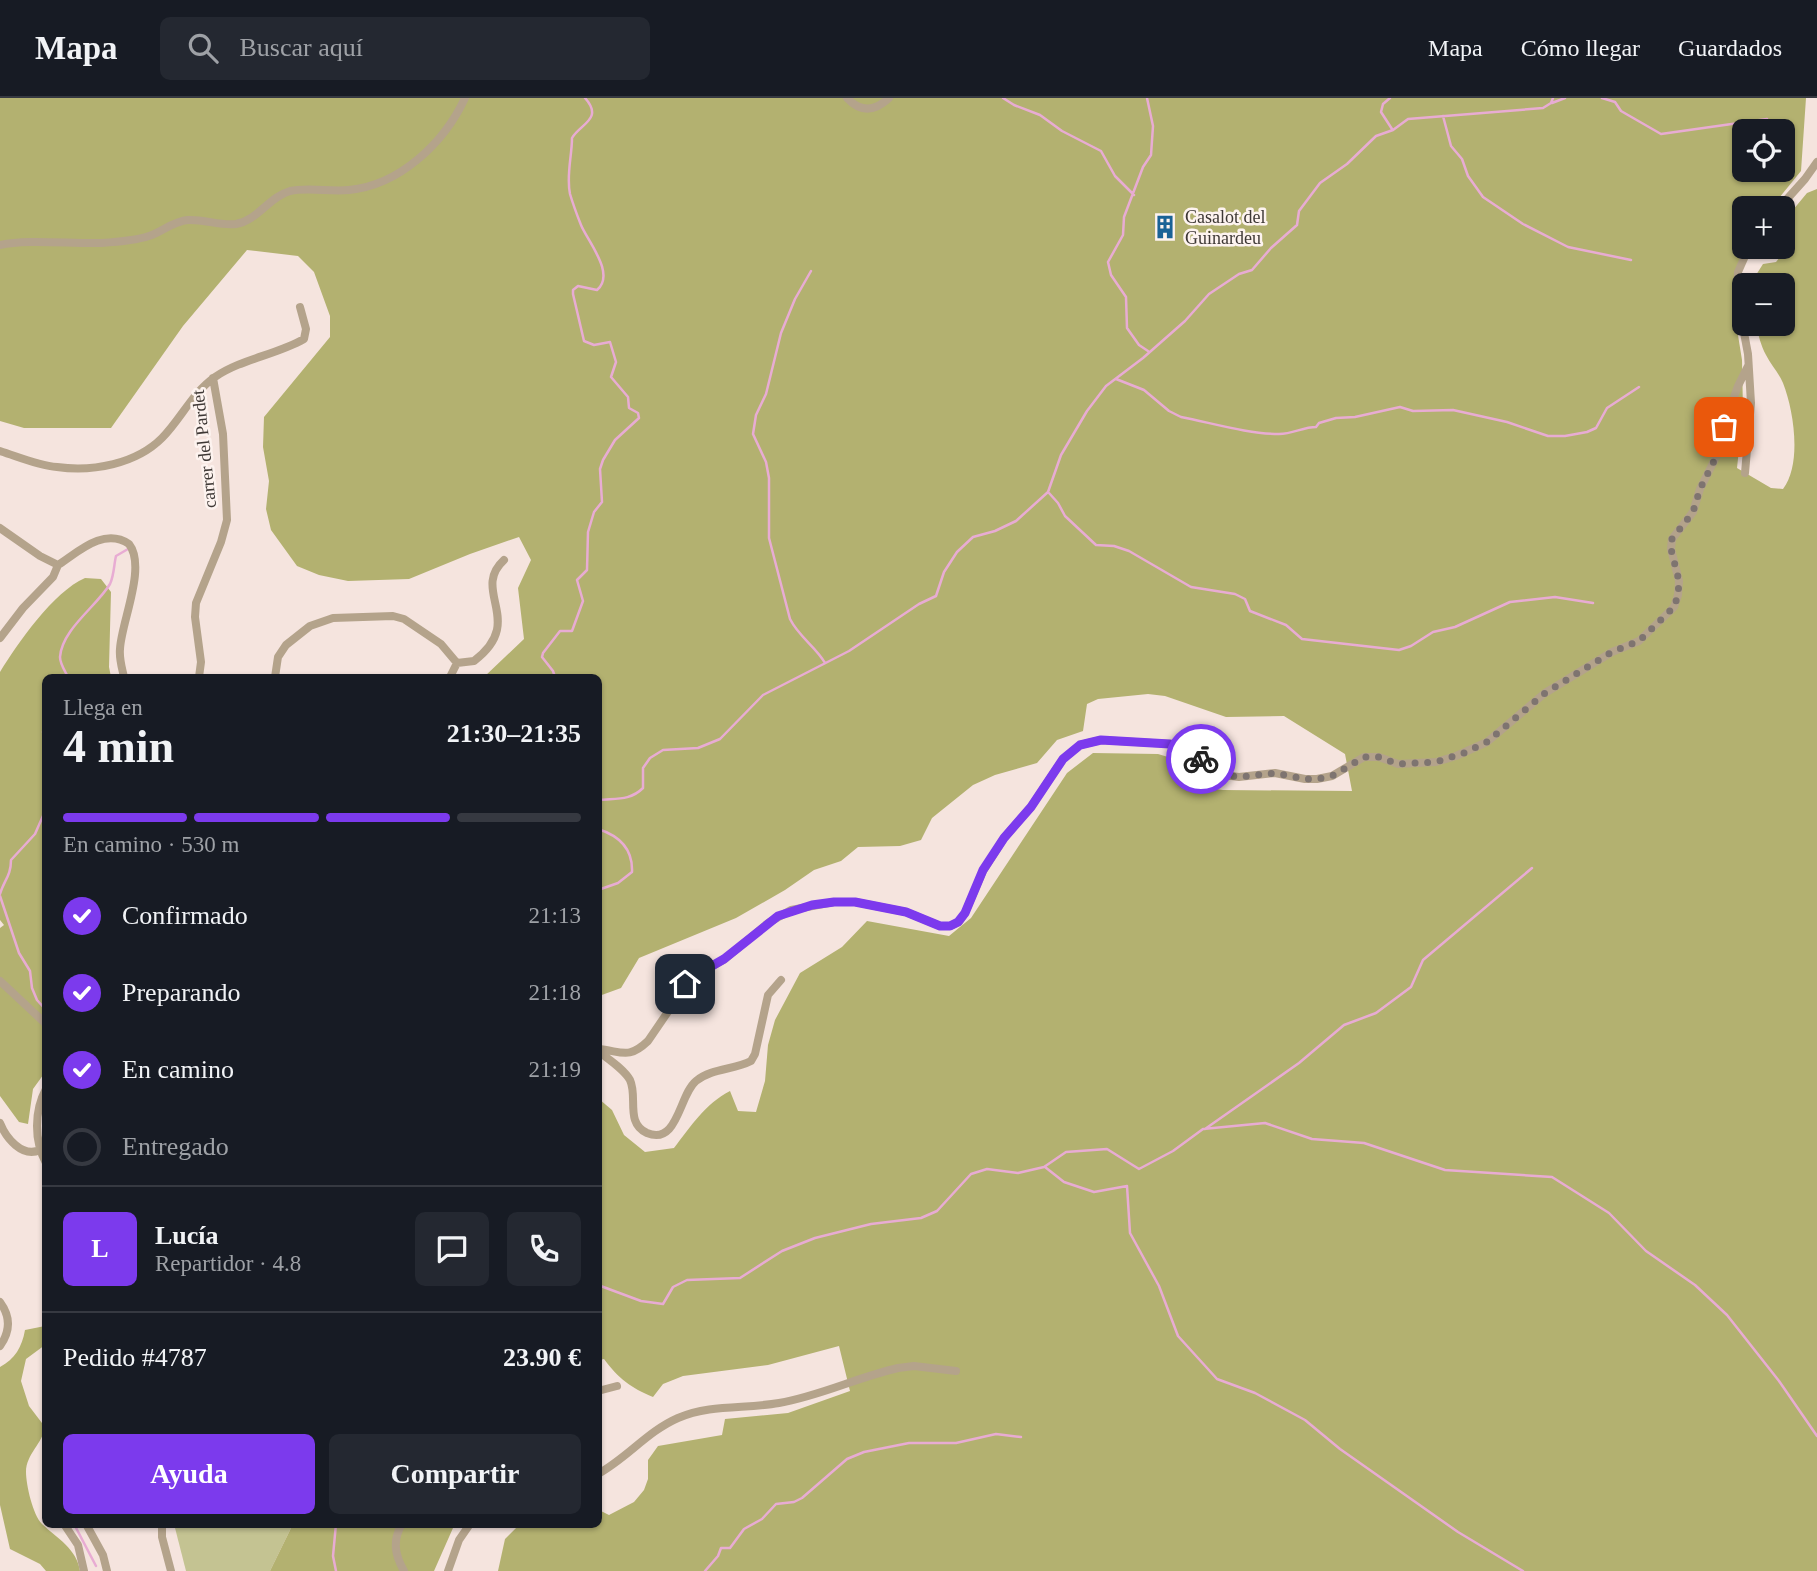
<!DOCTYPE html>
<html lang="es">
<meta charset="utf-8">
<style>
:root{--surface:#171b24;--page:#242831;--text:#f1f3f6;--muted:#9ea1a6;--line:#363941;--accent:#7c3aed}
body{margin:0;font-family:Georgia,serif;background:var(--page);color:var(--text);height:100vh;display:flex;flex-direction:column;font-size:26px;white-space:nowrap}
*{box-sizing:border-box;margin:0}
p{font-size:23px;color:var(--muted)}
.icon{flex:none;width:38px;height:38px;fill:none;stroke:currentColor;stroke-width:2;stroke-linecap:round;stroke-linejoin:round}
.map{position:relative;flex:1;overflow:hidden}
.details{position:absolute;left:42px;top:576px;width:560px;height:854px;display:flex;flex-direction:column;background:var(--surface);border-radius:10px;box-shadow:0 2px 5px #0004}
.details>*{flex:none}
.tools{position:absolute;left:1732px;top:21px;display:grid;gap:14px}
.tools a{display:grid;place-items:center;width:63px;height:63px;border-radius:10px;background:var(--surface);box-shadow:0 2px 5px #0004;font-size:35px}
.pin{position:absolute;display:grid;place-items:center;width:60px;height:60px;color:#fff;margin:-30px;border-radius:14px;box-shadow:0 4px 10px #0006}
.courier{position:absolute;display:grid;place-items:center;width:70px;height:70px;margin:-35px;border:5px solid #7c3aed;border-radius:50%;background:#fff;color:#222;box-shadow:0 2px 9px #0007}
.headline em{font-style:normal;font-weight:700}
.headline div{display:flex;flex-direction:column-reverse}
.headline{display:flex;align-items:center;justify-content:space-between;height:119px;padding:0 21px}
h1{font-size:46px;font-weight:700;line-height:52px}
.bar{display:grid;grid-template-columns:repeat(4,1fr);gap:10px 7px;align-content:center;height:84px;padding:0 21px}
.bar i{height:9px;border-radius:5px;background:var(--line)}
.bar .active{background:var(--accent)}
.bar p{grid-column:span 4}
.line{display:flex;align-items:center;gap:18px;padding:0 21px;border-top:2px solid var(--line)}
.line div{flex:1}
.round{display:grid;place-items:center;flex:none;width:74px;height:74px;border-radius:10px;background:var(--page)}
ol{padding:0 21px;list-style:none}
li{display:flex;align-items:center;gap:21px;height:77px}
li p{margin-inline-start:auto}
li .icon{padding:7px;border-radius:50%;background:var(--accent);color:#fff;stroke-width:4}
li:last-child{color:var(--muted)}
li i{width:38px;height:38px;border:4px solid var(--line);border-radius:50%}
.primary-button{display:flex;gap:14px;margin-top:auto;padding:14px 21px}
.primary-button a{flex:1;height:80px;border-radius:10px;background:var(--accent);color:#fff;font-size:28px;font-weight:700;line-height:80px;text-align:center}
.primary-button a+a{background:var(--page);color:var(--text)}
header{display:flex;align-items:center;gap:42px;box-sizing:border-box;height:98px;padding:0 35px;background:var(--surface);border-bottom:2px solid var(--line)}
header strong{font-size:33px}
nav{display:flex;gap:38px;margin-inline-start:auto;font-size:24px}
.search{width:490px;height:63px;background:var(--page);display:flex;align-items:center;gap:18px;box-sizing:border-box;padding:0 24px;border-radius:10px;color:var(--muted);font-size:26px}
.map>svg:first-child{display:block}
</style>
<header>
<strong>Mapa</strong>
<div class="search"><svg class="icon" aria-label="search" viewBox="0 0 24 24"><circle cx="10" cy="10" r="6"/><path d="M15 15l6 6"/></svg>Buscar aquí</div>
<nav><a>Mapa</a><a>Cómo llegar</a><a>Guardados</a></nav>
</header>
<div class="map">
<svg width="1817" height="1473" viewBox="0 0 1817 1473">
<rect width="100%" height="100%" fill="#f5e4de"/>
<path fill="#c4c392" d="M 174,1426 L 293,1426 L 270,1473 L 186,1473 Z"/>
<path fill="#b3b170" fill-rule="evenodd" d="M 0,0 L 1806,0 L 1801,73 L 1771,110 L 1745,110 L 1745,139 L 1732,200 L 1742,262 L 1743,314 L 1737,370 L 1771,390 L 1783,391 C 1802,366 1794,313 1783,285 C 1779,275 1771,267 1766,257 C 1761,248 1758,236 1756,226 L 1783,226 L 1783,187 L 1755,187 L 1756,177 L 1763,166 L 1776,164 L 1784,154 L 1783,124 L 1807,95 L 1817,91 L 1817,1473 L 498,1473 L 505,1441 L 520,1426 L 598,1426 L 599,1412 L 609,1417 L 634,1404 L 644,1392 L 648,1381 L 648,1362 L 658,1348 L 722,1337 L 725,1321 L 788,1315 L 850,1293 L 839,1248 L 768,1267 L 683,1278 L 663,1286 L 653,1299 C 631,1290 618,1280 604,1261 L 599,1262 L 599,1001 L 612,1012 L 624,1037 L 645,1054 L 674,1050 C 691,1028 705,1006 730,993 L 738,1013 L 756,1014 L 765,983 L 768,947 L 775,922 L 800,875 L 842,849 L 867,823 L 949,838 L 971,820 L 1067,675 L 1093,655 L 1158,656 L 1178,662 L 1197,689 L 1223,692 L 1352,693 L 1345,656 L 1284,618 L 1226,619 L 1165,598 L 1148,596 L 1098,601 L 1087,606 L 1083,633 L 1057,642 L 1037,665 L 995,677 L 973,687 L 932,720 L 921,742 L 900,748 L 858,749 L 841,763 L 814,772 L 785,792 L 736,820 L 639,860 L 621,890 L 599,898 L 598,579 L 484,579 L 524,541 L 518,490 L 531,462 L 519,439 L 470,456 L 409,481 L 348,483 L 319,477 L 297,468 L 271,432 L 266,411 L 269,383 L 263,349 L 264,319 L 330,239 L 330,218 L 314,174 L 298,158 L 247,152 L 183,228 L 111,330 L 24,330 L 0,323 ZM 1745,33 L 1783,33 L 1783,72 L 1745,72 Z
M 85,480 L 101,481 L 111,494 L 109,569 L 111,579 L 46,579 L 46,973 L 33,991 L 28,1026 L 19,1024 L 0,998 L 0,830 L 4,827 L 0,822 L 0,574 C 18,545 53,494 85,480 Z
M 45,1228 L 45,1247 L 26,1261 L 21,1283 L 29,1308 L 45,1329 C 43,1345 26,1356 26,1374 C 26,1387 33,1417 42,1426 C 57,1440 77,1451 80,1473 L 46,1473 L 40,1466 L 10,1451 L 0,1407 L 0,1269 C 15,1261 22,1249 25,1232 Z
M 293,1426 L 458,1426 L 453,1430 L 434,1473 L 270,1473 Z"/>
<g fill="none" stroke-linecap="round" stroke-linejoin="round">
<path stroke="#e8acd3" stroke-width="2.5" d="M 1003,0 L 1014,7 L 1040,17 L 1062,33 L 1101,53 L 1115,78 L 1134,97
M 1147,0 L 1153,28 L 1151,57 L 1143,69 L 1124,119 L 1123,137 L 1108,164 L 1111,177 L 1126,199 L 1127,230 L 1139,247 L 1148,253
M 1390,0 L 1383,6 L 1381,14 L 1392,31
M 1602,0 L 1615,4 L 1621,13 L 1661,36 L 1767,21
M 1552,5 L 1565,0
M 1443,18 L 1451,48 L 1462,61 L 1468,78 L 1483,99 L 1523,126 L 1568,149 L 1631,162
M 811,173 L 795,201 L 781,235 L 766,296 L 756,317 L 753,336 L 766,364 L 769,380 L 769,440 L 790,521 C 799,539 816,549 825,565
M 1116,281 L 1144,292 L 1169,313 L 1181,319 C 1212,325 1248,336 1279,336 C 1293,336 1303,329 1316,329 L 1319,325 L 1336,320 L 1355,319 L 1400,309 L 1413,313 L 1453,312 L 1507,324 L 1548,338 L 1565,338 L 1587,334 L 1596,330 L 1607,310 L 1639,289
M 1049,395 L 1058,405 L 1065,418 L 1096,447 L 1114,448 L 1129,453 L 1191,489 L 1235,496 L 1245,501 L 1250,513 L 1286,527 L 1302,541 L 1399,552 L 1411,548 L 1433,534 L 1455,529 L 1510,504 L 1555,499 L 1593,505
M 68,579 C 65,573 60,566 60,559 C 62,531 97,508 110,486 C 114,478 114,466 116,458 L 128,451
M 555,579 L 553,573 L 542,559 L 543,555 L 560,533 L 572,533 L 583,503 L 577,482 L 587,472 L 588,434 L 594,414 L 602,404 L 600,371 L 603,362 L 615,342 L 639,320 L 638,315 L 629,310 L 628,299 L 611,279 L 616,264 L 610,244 L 594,247 L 584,243 L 573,196 L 573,192 L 578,188 L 597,192 C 616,176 588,144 581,127 C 577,117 573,106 570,96 C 566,78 572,58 572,40 C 580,26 604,21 585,0
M 46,627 L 43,634 L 46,639
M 598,702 C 616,700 630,703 643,690 L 643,670 L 650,660 L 663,652 L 698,650 L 720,641 L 763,597 L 849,553 L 919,506 L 936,498 L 944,474 L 957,454 L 973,439 L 995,433 L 1016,423 L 1048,394 L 1061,357 L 1087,313 L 1106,288 L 1143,260 L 1185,223 L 1209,196 L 1239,176 L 1252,172 L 1271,150 L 1297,127 L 1299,113 L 1320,85 L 1347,66 L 1376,38 L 1393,32 L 1408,21 L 1543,10 L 1551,5 L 1553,0
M 598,731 C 620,738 633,751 632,774 L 618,785 L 598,792
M 0,796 C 4,782 11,778 11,762 L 35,736 L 46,711
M 0,798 L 19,855 L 30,873 L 32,890 L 37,902 L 46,912
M 1205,1031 L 1299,965 L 1344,927 L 1376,915 L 1411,889 L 1423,862 L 1532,770
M 1045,1069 L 1064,1084 L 1094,1094 L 1127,1088 L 1130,1135 L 1159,1188 L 1178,1238 L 1217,1281 L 1255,1295 L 1305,1322 L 1340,1351 L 1458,1434 L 1523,1473
M 598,1187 L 641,1203 L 663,1206 L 673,1189 L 687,1182 L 740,1180 L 782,1153 L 815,1140 L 871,1126 L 921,1120 L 937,1113 L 971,1076 L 987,1071 L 1018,1075 L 1044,1069 L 1066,1054 L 1107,1051 L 1139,1071 L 1173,1053 L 1203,1031 L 1265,1025 L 1312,1041 L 1364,1045 L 1445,1072 L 1552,1079 L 1609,1115 L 1646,1153 L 1695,1187 L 1727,1217 L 1779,1283 L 1817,1338
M 74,1426 L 96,1468
M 336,1473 L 333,1458 L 336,1426
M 705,1473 L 718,1458 L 721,1450 L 730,1450 L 744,1431 L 762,1421 L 776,1406 L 794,1404 L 802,1400 L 847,1361 L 864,1354 L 909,1345 L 956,1345 L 996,1336 L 1021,1339"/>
<path stroke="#b4a38b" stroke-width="8" d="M 847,0 C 861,15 875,13 889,0
M 1779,110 L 1805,81 L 1817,64
M 0,147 C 26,141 72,146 101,145 C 117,144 134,143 149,138 C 162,134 173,123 188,122 C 204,121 220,128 236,126 C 258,122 269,99 290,93 C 308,89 330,94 349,92 C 400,87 444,45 465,0
M 0,353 C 19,359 37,367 57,369 C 93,374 136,366 162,340 C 181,321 192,295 215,279 C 241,261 276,257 304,241 L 306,231 L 300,209
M 1745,375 L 1751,305 L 1748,256 L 1737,198 L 1738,174 L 1749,149
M 0,430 L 40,458 L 58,467 C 78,454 104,429 129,446 C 147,469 121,525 120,551 C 119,561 122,570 124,579
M 0,540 L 23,510 L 53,479 L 58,467
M 457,565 L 474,563 C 527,523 470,493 504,462
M 199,579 L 201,564 L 195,519 L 196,505 L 221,444 L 227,422 L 223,336 L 213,280
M 275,579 L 278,559 L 286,547 L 310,528 L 333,520 L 393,518 L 404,521 L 441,546 L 457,565
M 450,579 L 457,565
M 0,883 L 46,926
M 598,951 C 622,953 628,962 648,943 L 691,880 L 725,861 L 768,825 L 791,812 L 834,804 L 855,804 L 906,814 L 940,828 L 950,828 L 959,824 L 965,815 L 983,773 L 1004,740 L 1031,709 L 1063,661 L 1080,647 L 1101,642 L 1170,646 L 1184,650 L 1224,677 L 1239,679 L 1275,675 L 1305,681 L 1317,681 L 1332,678 L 1364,659 L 1379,659 L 1398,666 L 1436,664 L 1456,658 L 1487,644 L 1545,595 L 1612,554 L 1639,543 L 1674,509 L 1678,497 L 1679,483 L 1671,451 L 1672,441 L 1693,414 L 1700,391 L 1718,355 L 1726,321 L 1738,288 L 1748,268
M 598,953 C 608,961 624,971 630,982 C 638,999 625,1025 647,1035 C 678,1048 679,997 696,983 C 712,970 734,972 751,963 L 755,956 L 768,897 L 781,882
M 46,991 C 34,1013 34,1043 46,1065
M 0,1025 C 6,1040 22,1060 40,1052
M 0,1204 C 11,1219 10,1234 0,1248
M 598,1293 L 617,1288
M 46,1354 L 46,1359
M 598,1376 C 627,1360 648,1333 678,1320 C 710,1306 745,1311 779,1305 C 820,1298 858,1279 898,1270 L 914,1268 L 956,1273
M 64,1426 L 78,1447 L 84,1473
M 86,1426 L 103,1457 L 107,1473
M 162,1426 L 162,1439 L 171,1473
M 402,1426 C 392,1443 395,1457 404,1473
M 448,1473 L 459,1442 L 470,1426"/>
</g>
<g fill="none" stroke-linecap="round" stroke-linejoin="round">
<path stroke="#7e7470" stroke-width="7" stroke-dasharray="0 12.6" d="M 1201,661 L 1224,677 L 1239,679 L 1275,675 L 1305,681 L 1317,681 L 1332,678 L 1364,659 L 1379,659 L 1398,666 L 1436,664 L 1464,655 L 1487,644 L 1545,595 L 1612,554 L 1639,543 L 1674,509 L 1678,497 L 1679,483 L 1671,451 L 1672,441 L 1693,414 L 1700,391 L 1718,355 L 1724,329"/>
<path stroke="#7c3aed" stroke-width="9" d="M 685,886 L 691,880 L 724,861 L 778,818 L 812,807 L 834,804 L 855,804 L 906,814 L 940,828 L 950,828 L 958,824 L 965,815 L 983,772 L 1004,740 L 1031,709 L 1063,661 L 1080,647 L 1101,642 L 1170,646 L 1184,650 L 1201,661"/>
</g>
<defs>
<g id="building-bare" transform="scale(1.89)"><path d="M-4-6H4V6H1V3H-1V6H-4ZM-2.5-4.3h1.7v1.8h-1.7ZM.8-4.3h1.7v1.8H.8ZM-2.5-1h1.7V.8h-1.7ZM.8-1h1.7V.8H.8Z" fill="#1a6296" stroke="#fdf3ef" stroke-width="2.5" paint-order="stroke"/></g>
</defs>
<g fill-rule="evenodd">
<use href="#building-bare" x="1165" y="129"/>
</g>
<g text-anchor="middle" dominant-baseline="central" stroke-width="5" stroke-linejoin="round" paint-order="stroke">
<g font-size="18" fill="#3e3835" stroke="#fdf3ef" text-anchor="start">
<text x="1185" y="119">Casalot del<tspan x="1185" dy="21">Guinardeu</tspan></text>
</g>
<g font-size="18" fill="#3e3835" stroke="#fdf3ef">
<text transform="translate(204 351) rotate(-96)">carrer del Pardet</text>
</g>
</g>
</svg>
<div class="tools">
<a><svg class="icon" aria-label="locate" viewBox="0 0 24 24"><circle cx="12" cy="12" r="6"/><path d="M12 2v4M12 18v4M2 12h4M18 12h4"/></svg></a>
<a>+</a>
<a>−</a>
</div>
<div class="pin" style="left:1724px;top:329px;background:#ea580c"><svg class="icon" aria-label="bag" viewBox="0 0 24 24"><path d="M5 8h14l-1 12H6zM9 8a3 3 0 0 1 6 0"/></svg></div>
<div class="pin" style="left:685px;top:886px;background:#1f2937"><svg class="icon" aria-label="home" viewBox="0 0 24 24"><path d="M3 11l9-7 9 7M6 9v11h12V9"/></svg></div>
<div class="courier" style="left:1201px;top:661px"><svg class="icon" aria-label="bike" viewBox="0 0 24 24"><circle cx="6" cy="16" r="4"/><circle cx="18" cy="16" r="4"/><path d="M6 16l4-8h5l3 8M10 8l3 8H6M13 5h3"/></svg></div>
<section class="details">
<div class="headline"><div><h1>4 min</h1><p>Llega en</p></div><em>21:30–21:35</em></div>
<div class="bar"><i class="active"></i><i class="active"></i><i class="active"></i><i></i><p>En camino · 530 m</p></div>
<ol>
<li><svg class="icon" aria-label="check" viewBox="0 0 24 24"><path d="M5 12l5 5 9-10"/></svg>Confirmado<p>21:13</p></li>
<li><svg class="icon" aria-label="check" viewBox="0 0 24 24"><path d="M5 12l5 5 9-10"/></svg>Preparando<p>21:18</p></li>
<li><svg class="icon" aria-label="check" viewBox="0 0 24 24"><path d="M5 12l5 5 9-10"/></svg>En camino<p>21:19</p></li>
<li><i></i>Entregado</li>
</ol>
<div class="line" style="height:126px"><b class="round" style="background:var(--accent);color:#fff">L</b><div><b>Lucía</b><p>Repartidor · 4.8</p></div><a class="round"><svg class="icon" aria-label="chat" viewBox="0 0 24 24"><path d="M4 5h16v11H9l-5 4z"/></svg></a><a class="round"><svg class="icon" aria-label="phone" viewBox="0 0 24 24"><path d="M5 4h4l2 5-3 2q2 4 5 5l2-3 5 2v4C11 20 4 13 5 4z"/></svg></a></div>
<div class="line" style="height:91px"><div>Pedido #4787</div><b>23.90 €</b></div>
<div class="primary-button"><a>Ayuda</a><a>Compartir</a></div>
</section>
</div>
